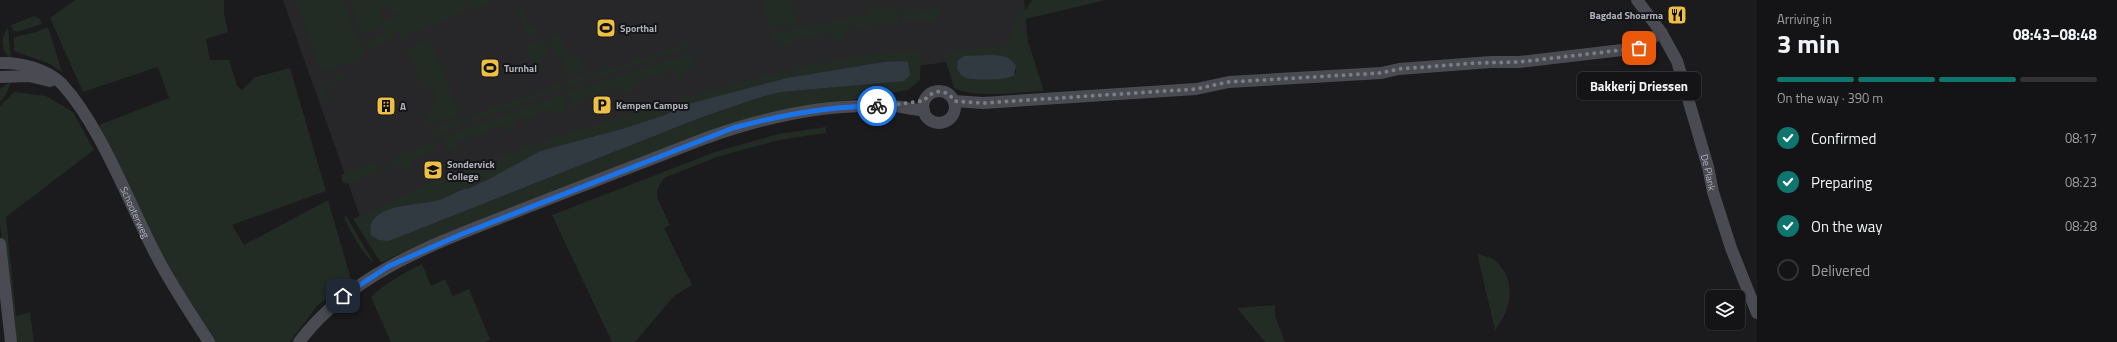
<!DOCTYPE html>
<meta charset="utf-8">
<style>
:root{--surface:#141416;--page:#212123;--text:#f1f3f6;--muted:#9d9ea1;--line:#333335;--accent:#0f766e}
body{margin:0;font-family:"Titillium Web",sans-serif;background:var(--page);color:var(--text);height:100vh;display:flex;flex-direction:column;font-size:15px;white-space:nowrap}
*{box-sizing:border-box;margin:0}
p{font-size:13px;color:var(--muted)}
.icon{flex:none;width:22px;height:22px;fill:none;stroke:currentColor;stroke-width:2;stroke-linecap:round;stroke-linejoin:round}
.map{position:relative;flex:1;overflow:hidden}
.panel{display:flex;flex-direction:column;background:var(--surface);width:360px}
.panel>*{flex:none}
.buttons{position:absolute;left:1705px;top:290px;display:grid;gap:8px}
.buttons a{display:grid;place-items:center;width:40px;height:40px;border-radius:6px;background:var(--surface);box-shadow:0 1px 3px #0004,0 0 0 1px var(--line);font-size:20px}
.pin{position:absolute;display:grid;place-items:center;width:34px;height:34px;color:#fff;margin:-17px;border-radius:8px;box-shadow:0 2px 6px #0006}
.courier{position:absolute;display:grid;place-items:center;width:40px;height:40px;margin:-20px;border:3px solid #1a73e8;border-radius:50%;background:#fff;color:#222;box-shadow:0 1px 5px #0007}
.bubble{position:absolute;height:28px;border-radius:6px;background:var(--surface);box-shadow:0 1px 3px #0004,0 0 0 1px var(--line);font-size:13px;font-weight:700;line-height:28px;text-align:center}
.headline em{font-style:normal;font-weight:700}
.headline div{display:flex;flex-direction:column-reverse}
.headline{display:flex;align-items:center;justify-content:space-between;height:68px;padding:0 20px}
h1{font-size:26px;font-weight:700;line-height:30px}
.bar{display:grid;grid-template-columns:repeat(4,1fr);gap:6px 4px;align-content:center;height:48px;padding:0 20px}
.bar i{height:5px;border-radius:3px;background:var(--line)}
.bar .on{background:var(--accent)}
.bar p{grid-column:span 4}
ol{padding:0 20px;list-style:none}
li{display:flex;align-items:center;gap:12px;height:44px}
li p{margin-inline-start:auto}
li .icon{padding:4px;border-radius:50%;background:var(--accent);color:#fff;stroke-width:4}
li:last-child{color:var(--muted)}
li i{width:22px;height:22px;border:2px solid var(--line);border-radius:50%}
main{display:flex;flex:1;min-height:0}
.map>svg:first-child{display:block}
</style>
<main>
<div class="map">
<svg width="1757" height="342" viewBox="0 0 1757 342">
<rect width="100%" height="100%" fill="#1b1b1d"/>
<path fill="#27272a" d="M 283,0 L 1024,0 L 1029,51 L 812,80 L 364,228 Z"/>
<path fill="#222b24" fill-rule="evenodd" d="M 75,0 L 224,0 L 224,13 L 228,32 L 206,39 L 210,60 L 229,60 L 237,86 L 242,90 L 255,77 L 290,68 L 326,191 L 232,225 L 244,245 L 328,200 L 351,279 L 317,306 L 290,342 L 215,342 L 184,295 L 158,251 L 99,125 L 169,98 L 158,67 L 83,92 L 50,18 Z
M 295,0 L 342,0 L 366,55 L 325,72 L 320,69 Z
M 350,0 L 500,0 L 471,10 L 468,4 L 463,6 L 465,12 L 401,37 L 399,30 L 394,31 L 396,38 L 369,48 L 367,41 L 387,34 L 383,21 L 406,12 L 396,12 L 377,6 L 384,26 L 362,35 Z
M 762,0 L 792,0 L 796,23 L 769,28 Z
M 1032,0 L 1106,0 L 1021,20 L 1044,91 C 1022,92 973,99 954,88 L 945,58 L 947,52 L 1006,45 L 1010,39 L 1013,20 L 1027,8 ZM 965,56 L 1004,56 L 1016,66 L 1016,72 L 1012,78 C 996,78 971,85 959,73 Z
M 530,4 L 526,15 L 527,23 L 533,28 L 539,28 L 540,32 L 527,36 L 517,9 Z
M 868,5 L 897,9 L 899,23 L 854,29 L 852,17 L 867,15 Z
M 902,7 L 926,11 L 927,8 L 941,7 L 939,18 L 936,20 L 903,20 Z
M 34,16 L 40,19 L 42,24 L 17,32 L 13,30 L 11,25 Z
M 849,18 L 851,29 L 844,31 L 844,38 L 833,40 L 831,33 L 792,40 L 792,43 L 781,45 L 780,39 L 772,41 L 770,33 Z
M 48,27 L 62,72 L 50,64 L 14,51 L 14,37 L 36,32 Z
M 8,28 L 11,59 C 1,53 0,35 8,28 Z
M 561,33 L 569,57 L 581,55 L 585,70 L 564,77 C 567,67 568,55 554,55 L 548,37 Z
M 431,40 L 461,115 L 428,125 L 424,120 L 436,103 L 438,93 L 432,88 L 423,88 L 406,49 Z
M 543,40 L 549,56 L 540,63 L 534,70 L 526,46 Z
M 691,44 L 692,48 L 659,58 L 659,52 Z
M 918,51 L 921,56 L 920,80 L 908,90 L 780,112 L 624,166 L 412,248 L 381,263 L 353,219 C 380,207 406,193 433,182 C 527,144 627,114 725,87 C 784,71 857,52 918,51 ZM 903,61 L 908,62 L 906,80 L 782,92 L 761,97 L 700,118 L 389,241 L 371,223 C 382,202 424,205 445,199 C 452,196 459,188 467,189 L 491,178 L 540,151 L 622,129 L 665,115 L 688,104 L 787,78 L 883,62 Z
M 693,53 L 696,63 L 680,77 L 677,78 L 674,70 L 631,84 L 633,91 L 623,94 L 620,87 L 577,101 L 579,108 L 573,108 L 567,92 Z
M 655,54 L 656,59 L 593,79 L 592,74 Z
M 346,73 L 348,77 L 324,87 L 330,101 L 322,104 L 317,87 L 321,84 Z
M 588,74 L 590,80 L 566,88 L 564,82 Z
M 11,81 L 6,95 L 0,102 L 0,89 Z
M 559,83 L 561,89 L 546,95 L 544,88 Z
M 542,90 L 543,96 L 466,124 L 464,119 Z
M 14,92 L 46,96 L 73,112 L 94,150 L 6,217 L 16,316 L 30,312 L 34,342 L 14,342 L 0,224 L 0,106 Z
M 563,94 L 568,110 L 553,115 L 551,109 L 515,122 L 517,128 L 506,132 L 504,125 L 457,142 L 459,149 L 451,152 L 440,138 Z
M 459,119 L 463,125 L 436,135 L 432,129 Z
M 826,127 L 826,133 L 779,140 L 717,157 L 664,178 L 657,190 L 658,200 L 670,225 L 664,228 L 692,285 L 674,296 L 635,342 L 612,342 L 552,215 L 715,152 L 778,134 Z
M 432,142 L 438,149 L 411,161 L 413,168 L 404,172 L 400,165 L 381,173 L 380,170 L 396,163 L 394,158 Z
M 373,162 L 378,172 L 350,184 L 343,183 L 341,175 Z
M 346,216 L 374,263 C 363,255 349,229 344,217 Z
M 1477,253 C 1483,256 1493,258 1497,262 C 1517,282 1511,310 1495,330 Z
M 422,264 L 431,286 L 445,279 L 453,296 L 469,289 L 490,339 L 485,342 L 391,342 L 371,297 C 385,283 404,273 422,264 Z
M 1275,305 L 1275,316 L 1285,342 L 1265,342 L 1237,308 Z"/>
<path fill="#313941" d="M 988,55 C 998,55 1011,55 1016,66 L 1014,76 C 1007,80 974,81 966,78 C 961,76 959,73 957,69 L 958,60 L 964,56 Z
M 903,61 L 908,62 L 910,75 L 904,81 L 782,92 L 761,97 L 700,118 L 389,241 L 378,240 L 371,235 C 364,203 419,206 439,200 C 447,198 461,188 467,189 L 491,178 L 540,151 L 622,129 L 665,115 L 688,104 L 787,78 L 883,62 Z"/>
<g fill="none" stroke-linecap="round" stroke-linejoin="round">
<g stroke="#4a4b52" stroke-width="12">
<path id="s1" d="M 1637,0 L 1661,32 L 1677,61 L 1708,167 L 1713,192 L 1731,248 L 1757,313"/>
<path id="s2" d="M 0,63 C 20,62 47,69 62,84 C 102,128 129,204 157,257 C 172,286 191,314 209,342"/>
<path d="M 0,77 L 29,76 L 50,81"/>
<circle cx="939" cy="107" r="16"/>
<path d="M 954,101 L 983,103 L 1196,89 L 1229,82 L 1381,73 L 1399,69 L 1491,62 L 1519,62 L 1639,48 L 1661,32"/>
<path d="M 0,244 L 11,342"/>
<path d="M 299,342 C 355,268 446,240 528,207 C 587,184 647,161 706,138 C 759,119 813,106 869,106 C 877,106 886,105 894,106 C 904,107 913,110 924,110"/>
</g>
</g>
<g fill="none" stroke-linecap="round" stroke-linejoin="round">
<path stroke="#7b7c84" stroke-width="4" stroke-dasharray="0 7.2" d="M 877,106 C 893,106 908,102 924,101 C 932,89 947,88 954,101 L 983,103 L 1196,89 L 1229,82 L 1380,73 L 1399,69 L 1476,63 L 1519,62 L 1639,48"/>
<path stroke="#1a73e8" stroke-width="5" d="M 343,296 L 389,266 L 462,234 L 733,128 C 781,115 828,106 877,106"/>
</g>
<defs>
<g id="restaurant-square" transform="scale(1)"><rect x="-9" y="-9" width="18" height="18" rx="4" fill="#edbf43" stroke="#161618"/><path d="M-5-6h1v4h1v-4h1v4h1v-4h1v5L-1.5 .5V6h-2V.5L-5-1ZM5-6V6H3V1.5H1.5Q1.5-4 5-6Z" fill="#111"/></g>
<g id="stadium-square" transform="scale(1)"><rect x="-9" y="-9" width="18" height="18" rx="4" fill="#edbf43" stroke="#161618"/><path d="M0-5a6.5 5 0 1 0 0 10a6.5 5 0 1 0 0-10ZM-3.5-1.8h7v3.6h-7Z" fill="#111"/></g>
<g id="parking-square" transform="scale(1)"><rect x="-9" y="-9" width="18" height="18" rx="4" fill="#edbf43" stroke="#161618"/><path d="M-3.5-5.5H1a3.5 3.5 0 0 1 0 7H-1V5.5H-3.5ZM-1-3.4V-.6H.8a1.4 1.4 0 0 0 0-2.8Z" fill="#111"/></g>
<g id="building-square" transform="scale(1)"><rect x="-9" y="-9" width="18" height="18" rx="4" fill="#edbf43" stroke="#161618"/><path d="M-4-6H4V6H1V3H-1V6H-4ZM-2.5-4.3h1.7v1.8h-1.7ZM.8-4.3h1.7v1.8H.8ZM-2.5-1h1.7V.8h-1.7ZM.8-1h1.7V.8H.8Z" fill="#111"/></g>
<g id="school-square" transform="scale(1)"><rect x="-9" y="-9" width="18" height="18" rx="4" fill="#edbf43" stroke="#161618"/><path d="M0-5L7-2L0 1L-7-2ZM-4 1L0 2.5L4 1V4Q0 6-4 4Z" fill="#111"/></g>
</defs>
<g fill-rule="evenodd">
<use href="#restaurant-square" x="1677" y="15"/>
<use href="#stadium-square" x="606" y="28"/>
<use href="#stadium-square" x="490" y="68"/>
<use href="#parking-square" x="602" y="105"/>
<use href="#building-square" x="386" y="106"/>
<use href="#school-square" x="433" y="170"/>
</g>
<g text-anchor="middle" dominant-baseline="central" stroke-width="4" stroke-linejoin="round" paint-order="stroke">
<g font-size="10" font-weight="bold" fill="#aeb1bc" stroke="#161618" text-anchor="start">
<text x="1663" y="15" text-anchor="end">Bagdad Shoarma</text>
<text x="620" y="28">Sporthal</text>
<text x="504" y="68">Turnhal</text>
<text x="616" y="105">Kempen Campus</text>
<text x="400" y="106">A</text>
<text x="447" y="164">Sondervick<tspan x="447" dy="12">College</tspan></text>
</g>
<g font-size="10" fill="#aeb1bc" stroke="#161618">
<text stroke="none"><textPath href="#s1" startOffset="189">De Plank</textPath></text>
<text stroke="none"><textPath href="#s2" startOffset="215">Schooterweg</textPath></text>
</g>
</g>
</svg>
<div class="buttons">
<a><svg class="icon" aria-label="layers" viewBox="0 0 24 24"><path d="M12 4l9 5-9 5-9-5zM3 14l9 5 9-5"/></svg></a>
</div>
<div class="pin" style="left:1639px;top:48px;background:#ea580c"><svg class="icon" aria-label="bag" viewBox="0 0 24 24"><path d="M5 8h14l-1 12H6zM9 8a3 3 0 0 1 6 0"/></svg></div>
<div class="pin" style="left:343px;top:296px;background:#1f2937"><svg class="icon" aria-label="home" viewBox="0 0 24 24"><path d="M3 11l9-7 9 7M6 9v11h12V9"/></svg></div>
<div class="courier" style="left:877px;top:106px"><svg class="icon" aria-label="bike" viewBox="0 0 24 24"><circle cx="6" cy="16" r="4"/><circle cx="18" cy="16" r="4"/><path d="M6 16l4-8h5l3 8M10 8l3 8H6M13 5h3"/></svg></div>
<div class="bubble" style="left:1577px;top:72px;width:124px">Bakkerij Driessen</div>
</div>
<section class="panel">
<div class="headline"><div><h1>3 min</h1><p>Arriving in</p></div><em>08:43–08:48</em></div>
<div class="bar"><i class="on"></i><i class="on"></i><i class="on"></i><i></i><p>On the way · 390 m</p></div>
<ol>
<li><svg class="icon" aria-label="check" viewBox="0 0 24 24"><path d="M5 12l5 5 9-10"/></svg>Confirmed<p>08:17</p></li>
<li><svg class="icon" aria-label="check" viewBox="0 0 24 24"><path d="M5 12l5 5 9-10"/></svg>Preparing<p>08:23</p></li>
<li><svg class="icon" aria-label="check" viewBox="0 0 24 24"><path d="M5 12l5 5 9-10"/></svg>On the way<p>08:28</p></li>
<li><i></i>Delivered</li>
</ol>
</section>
</main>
